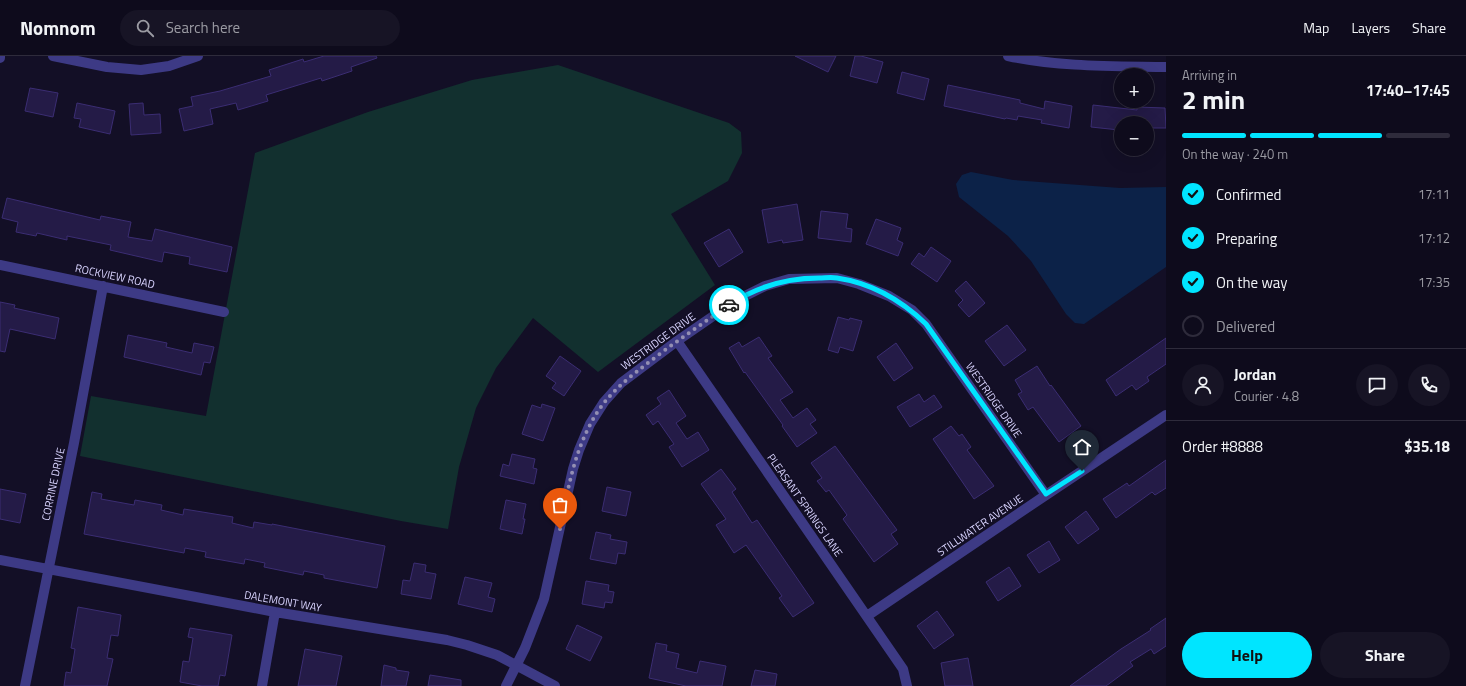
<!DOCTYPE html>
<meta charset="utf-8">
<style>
:root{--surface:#0e0b1c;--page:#171425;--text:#f1f3f6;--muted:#9b9ba3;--line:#2e2b3b;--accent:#00e5ff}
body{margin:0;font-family:"Titillium Web",sans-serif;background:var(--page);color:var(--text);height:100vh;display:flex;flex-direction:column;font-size:15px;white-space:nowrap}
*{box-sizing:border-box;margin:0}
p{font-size:13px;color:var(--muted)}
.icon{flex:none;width:22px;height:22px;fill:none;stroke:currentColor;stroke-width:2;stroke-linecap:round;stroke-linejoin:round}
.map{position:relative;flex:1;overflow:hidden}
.side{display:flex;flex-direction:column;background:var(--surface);width:300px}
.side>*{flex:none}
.controls{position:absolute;left:1114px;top:12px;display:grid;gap:8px}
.controls a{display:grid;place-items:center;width:40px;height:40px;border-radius:50%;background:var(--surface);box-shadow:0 4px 16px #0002,0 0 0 1px var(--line);font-size:20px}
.pin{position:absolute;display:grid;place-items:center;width:34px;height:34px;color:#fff;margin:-41px -17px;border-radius:50% 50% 50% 0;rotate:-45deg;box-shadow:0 0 4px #0007}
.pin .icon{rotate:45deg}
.courier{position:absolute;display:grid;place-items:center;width:40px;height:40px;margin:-20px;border:3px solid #00e5ff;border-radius:50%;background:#fff;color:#222;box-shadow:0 1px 5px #0007}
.summary em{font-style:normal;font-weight:700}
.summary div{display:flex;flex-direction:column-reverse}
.summary{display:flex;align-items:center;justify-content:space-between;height:68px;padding:0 16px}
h1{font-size:26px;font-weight:700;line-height:30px}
.bar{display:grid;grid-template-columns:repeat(4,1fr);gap:6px 4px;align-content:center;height:48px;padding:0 16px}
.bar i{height:5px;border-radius:3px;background:var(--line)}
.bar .current{background:var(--accent)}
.bar p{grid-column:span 4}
.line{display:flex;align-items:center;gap:10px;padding:0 16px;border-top:1px solid var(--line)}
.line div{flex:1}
.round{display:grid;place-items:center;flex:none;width:42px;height:42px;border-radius:21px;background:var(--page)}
ol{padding:0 16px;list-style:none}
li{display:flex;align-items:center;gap:12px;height:44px}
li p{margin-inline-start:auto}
li .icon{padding:4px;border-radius:50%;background:var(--accent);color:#111;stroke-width:4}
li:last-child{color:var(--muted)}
li i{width:22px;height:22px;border:2px solid var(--line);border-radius:50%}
.button{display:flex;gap:8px;margin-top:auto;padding:8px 16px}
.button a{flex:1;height:46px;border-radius:24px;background:var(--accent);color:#111;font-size:16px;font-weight:700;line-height:46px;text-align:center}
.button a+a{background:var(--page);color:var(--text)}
header{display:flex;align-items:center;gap:24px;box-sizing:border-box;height:56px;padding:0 20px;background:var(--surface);border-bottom:1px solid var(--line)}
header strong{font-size:19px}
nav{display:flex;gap:22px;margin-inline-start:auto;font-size:14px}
.search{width:280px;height:36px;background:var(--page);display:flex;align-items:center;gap:10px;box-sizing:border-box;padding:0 14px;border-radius:22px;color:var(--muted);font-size:15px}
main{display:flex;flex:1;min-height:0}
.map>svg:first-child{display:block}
</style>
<header>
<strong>Nomnom</strong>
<div class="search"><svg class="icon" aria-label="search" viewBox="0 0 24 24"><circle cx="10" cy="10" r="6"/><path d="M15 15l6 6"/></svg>Search here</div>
<nav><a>Map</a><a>Layers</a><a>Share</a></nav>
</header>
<main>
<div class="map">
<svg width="1166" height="630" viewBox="0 0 1166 630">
<rect width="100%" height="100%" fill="#130f26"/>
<path fill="#12302f" d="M 558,9 L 729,67 L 741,76 L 742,97 L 728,125 L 671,158 L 715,229 L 598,316 L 533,262 L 496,312 L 476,352 L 459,411 L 448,473 L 401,465 L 80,400 L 91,340 L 206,360 L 255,97 L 368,56 L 472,24 Z"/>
<path fill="#0c2248" d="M 971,116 L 1013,124 L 1120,132 L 1166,131 L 1166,211 L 1084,268 L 1075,267 L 1066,258 L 1031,205 L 1008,180 L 959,141 L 956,128 L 962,119 Z"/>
<path fill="#241b47" stroke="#3b2d73" d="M 324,0 L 376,0 L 377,2 L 351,11 L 352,15 L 322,25 L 321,22 L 266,39 L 268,45 L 238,54 L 236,47 L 210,53 L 213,68 L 184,75 L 179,53 L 193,50 L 191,41 L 220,35 L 271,20 L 269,14 L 303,3 L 304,6 Z
M 795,0 L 836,0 L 828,16 Z
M 855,0 L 861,0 L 883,6 L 877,27 L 850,20 Z
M 902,16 L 929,23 L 924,44 L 897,37 Z
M 948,29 L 1020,44 L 1020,47 L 1044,53 L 1045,45 L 1072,50 L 1069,72 L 1041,67 L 1042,64 L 1018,60 L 1017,64 L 1006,62 L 1005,63 L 944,50 Z
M 30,32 L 58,37 L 53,61 L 25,55 Z
M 77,47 L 115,55 L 110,78 L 79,71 L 81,63 L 74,62 Z
M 143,47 L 144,59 L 160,58 L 161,77 L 131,79 L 129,48 Z
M 1093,49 L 1137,54 L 1137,51 L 1165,52 L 1166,72 L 1147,72 L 1147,67 L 1119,67 L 1119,74 L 1091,71 Z
M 7,142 L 100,164 L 101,160 L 131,166 L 128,181 L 152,185 L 155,173 L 232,191 L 227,216 L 189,208 L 190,201 L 164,196 L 162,206 L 110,194 L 111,189 L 67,180 L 67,184 L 37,177 L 36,180 L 16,176 L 18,166 L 2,162 Z
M 797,148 L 803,184 L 783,187 L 782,184 L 768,187 L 762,154 Z
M 821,155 L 848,158 L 846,172 L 852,173 L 851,186 L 818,182 Z
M 876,163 L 901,172 L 897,184 L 903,187 L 898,200 L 866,188 Z
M 729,173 L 743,196 L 719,211 L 704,187 Z
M 931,191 L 951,205 L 937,226 L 911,208 L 919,197 L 924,201 Z
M 966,225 L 985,247 L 969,261 L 958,249 L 963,244 L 955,235 Z
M 0,246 L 15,249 L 14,252 L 59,262 L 55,283 L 10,273 L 5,296 L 0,295 Z
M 838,261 L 849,264 L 850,262 L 862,265 L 853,295 L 840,291 L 838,297 L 828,294 Z
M 1007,269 L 1026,294 L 1004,310 L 985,285 Z
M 128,279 L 167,287 L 166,291 L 192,297 L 194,287 L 214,291 L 210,307 L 204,306 L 201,319 L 124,301 Z
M 759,281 L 772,300 L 768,302 L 793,336 L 780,344 L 793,362 L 807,352 L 816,364 L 810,368 L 817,377 L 797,391 L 782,370 L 783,369 L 745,316 L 744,317 L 729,292 L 739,286 L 742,291 Z
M 1166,282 L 1166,308 L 1147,321 L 1149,325 L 1136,334 L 1132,329 L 1116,340 L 1106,324 Z
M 896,287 L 913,312 L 894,325 L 877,301 Z
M 560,300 L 581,315 L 564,340 L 552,332 L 556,327 L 546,320 Z
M 1037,310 L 1050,330 L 1051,329 L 1081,370 L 1059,386 L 1033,351 L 1028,354 L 1018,338 L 1022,336 L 1015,324 Z
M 669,334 L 686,360 L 676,367 L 687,383 L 698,376 L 709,394 L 682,411 L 669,391 L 674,388 L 658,365 L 653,369 L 646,359 L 661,348 L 657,342 Z
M 919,338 L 924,346 L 934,339 L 942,351 L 910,371 L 897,351 Z
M 542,348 L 555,352 L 543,385 L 522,378 L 532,349 L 541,352 Z
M 951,370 L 959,380 L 962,378 L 971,391 L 967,394 L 994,430 L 974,443 L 933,383 Z
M 835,390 L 897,474 L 891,478 L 898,488 L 874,506 L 843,463 L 847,459 L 829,434 L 826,436 L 817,425 L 822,422 L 811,407 Z
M 512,398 L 535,403 L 533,412 L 537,413 L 534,428 L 500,420 L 503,408 L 509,410 Z
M 1166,404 L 1166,432 L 1155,439 L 1152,436 L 1116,462 L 1103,443 L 1127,427 L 1129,430 Z
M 721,413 L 736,433 L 732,436 L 752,467 L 757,464 L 814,547 L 793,561 L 779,542 L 782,540 L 746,489 L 734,497 L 716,469 L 726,463 L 701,428 Z
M 607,431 L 631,436 L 626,460 L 602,455 Z
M 0,433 L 26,438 L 20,467 L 0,463 Z
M 92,436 L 102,438 L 101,443 L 134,449 L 135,444 L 162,449 L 161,454 L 183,459 L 184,453 L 233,461 L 232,467 L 253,472 L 254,466 L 272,469 L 272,468 L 385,490 L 377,532 L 324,522 L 324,519 L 304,515 L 303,519 L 264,511 L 265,507 L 245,503 L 244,508 L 205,501 L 206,496 L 185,492 L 184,497 L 84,478 Z
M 506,444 L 526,448 L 523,463 L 525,463 L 522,478 L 500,473 Z
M 1086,455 L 1099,473 L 1078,488 L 1065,471 Z
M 596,476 L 611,479 L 610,483 L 627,486 L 625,498 L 618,497 L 616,508 L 590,503 Z
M 1049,485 L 1060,504 L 1039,517 L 1027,499 Z
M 414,507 L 426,509 L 425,516 L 436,518 L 431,543 L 401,538 L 403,524 L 410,525 Z
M 1009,511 L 1021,530 L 998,545 L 986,526 Z
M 465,521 L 492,527 L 488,541 L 495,543 L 492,556 L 458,548 Z
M 586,525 L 609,529 L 608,535 L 614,536 L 612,547 L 605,546 L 604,552 L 582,548 Z
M 78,551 L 121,559 L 118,580 L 111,579 L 107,602 L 113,603 L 107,630 L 64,630 L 66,616 L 71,617 L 75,593 L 71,592 Z
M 937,555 L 954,579 L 934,593 L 917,570 Z
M 1166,562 L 1166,590 L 1154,598 L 1151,593 L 1130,606 L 1133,610 L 1106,630 L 1070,630 L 1121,593 L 1151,574 L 1150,573 Z
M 577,569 L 602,581 L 590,605 L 566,593 Z
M 190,572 L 232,579 L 225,620 L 220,619 L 218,630 L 202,630 L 180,626 L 183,605 L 189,606 L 193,582 L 188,581 Z
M 656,587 L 667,589 L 666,595 L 679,598 L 676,612 L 697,617 L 700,605 L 726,610 L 722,630 L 686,630 L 649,622 Z
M 305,593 L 342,600 L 336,630 L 298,630 Z
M 968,602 L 973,630 L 945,630 L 941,607 Z
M 384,609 L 396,612 L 396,614 L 409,616 L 406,630 L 381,630 Z
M 755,614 L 777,618 L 775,630 L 751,630 Z
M 430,619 L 461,624 L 461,630 L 428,630 Z"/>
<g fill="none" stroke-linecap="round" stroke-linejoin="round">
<path stroke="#3d3a85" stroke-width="10" d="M 53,0 L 107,11 L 141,14 L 169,10 L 198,0
M 1008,0 C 1059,11 1113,10 1166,11
M 0,2 L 0,0
M 0,209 L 224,256
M 677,285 L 903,613 L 907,630
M 0,504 L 275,556 L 447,584 L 467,589 L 497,599 L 555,630
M 867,560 L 1046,439 L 1166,359
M 25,630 L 74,387 L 103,230
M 262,630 L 275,556
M 506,630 L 525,592 L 544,543 L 573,413 L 579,394 L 590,368 L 604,346 L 621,327 L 677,285 L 735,245 L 765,230 L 789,223 L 837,222 L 859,228 L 889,240 L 912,254 L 926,268 L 1046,439"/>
</g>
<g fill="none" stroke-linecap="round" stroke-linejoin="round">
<path stroke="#948fb3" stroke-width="4" stroke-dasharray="0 7.2" d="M 560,473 C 567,438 573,401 590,369 C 606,337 630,321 657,300 C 681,282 705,266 729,249"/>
<path stroke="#00e5ff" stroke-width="5" d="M 729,249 C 756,231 786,222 819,222 C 825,222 831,221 837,222 C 871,227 902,245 926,268 L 1046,438 L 1082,415"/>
</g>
<g text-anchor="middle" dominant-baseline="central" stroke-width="3" stroke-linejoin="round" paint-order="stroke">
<g font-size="11" fill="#d9d4ff" stroke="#130f26">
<text transform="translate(115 220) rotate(12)">ROCKVIEW ROAD</text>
<text transform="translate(658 285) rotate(-36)">WESTRIDGE DRIVE</text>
<text transform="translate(994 344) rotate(55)">WESTRIDGE DRIVE</text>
<text transform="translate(53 428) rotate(-78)">CORRINE DRIVE</text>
<text transform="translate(805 449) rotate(55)">PLEASANT SPRINGS LANE</text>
<text transform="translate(980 469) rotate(-34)">STILLWATER AVENUE</text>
<text transform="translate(283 545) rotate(10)">DALEMONT WAY</text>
</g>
</g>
</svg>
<div class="controls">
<a>+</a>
<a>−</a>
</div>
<div class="pin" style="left:560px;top:473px;background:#ea580c"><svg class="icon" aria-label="bag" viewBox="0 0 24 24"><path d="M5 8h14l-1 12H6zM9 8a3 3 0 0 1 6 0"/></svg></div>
<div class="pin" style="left:1082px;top:415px;background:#1f2937"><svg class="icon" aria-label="home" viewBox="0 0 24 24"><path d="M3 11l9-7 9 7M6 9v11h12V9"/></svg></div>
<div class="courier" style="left:729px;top:249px"><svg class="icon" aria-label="car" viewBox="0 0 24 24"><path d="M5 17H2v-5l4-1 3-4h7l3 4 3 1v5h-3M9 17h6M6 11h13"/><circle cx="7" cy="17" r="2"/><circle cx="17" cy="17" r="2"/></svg></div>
</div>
<section class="side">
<div class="summary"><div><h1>2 min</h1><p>Arriving in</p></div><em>17:40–17:45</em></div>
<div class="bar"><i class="current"></i><i class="current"></i><i class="current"></i><i></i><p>On the way · 240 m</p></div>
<ol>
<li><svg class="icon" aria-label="check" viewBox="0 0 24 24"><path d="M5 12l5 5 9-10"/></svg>Confirmed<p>17:11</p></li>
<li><svg class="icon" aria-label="check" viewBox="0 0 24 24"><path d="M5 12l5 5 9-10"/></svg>Preparing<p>17:12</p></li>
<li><svg class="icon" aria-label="check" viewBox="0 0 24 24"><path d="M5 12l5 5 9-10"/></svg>On the way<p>17:35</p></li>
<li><i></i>Delivered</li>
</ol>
<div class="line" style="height:72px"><a class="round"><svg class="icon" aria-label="person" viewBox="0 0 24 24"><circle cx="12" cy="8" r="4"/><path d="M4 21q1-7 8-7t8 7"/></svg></a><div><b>Jordan</b><p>Courier · 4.8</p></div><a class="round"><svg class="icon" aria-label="chat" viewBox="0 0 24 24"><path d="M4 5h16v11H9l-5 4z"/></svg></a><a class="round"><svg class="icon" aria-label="phone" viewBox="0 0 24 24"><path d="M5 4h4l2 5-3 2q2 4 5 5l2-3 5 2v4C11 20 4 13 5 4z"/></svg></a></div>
<div class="line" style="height:52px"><div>Order #8888</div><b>$35.18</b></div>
<div class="button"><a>Help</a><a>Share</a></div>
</section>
</main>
